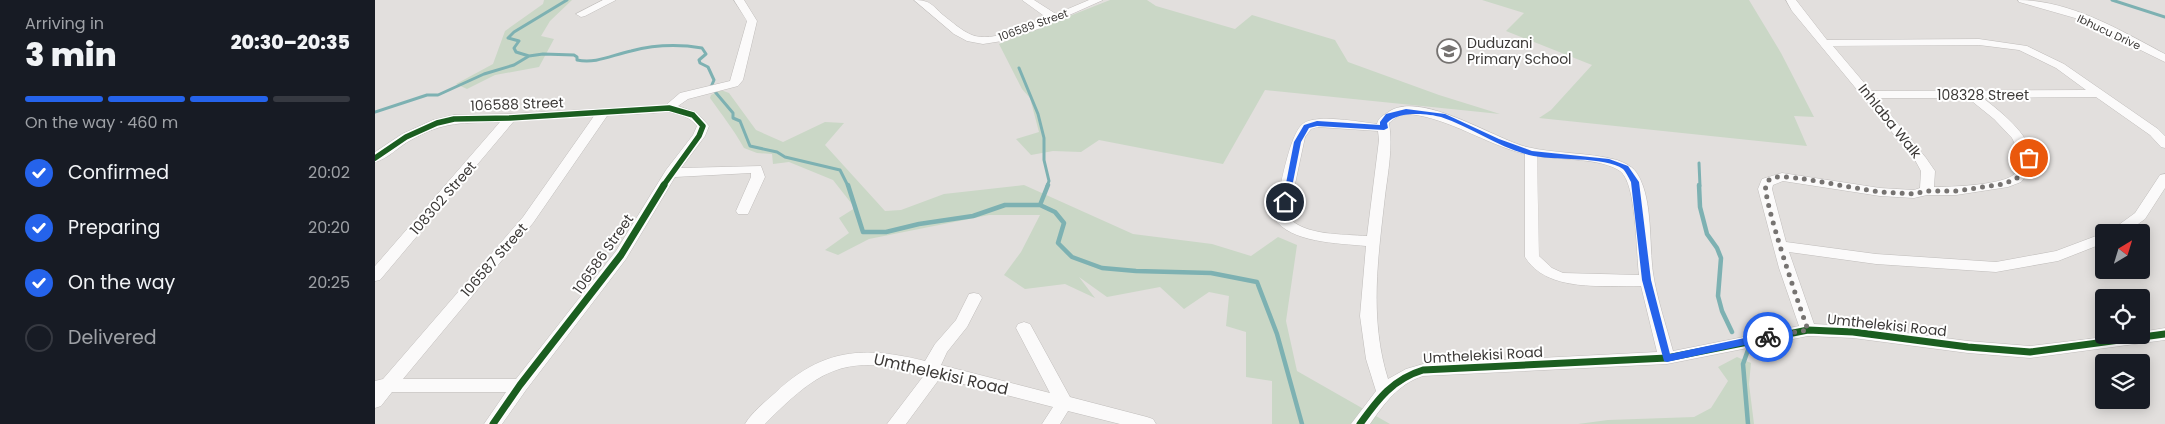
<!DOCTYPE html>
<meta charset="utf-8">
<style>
:root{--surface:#171b24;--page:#20242c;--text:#f1f3f6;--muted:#9ea1a6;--line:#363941;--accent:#2563eb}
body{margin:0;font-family:Poppins,sans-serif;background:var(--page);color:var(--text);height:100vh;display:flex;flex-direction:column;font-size:19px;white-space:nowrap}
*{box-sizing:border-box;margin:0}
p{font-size:16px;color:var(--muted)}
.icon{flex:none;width:28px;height:28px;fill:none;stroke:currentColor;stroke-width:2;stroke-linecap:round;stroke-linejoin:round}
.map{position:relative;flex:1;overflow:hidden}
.side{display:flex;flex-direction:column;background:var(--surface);width:375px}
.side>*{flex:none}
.needle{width:32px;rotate:38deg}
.fabs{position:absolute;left:1720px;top:224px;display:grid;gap:10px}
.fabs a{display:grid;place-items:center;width:55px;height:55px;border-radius:5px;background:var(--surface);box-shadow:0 2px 12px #0003;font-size:25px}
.pin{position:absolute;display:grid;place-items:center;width:42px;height:42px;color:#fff;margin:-21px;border:2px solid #fff;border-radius:50%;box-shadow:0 1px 5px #0007}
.courier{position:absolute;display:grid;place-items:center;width:50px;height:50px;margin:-25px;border:4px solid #2563eb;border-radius:50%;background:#fff;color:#222;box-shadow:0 1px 6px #0007}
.headline em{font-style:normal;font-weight:800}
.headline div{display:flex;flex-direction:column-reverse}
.headline{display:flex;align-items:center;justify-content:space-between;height:85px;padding:0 25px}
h1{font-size:32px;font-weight:800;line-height:38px}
.bar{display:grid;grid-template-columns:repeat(4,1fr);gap:8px 5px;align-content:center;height:60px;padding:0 25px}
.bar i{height:6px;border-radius:4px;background:var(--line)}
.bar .selected{background:var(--accent)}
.bar p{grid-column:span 4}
ol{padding:0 25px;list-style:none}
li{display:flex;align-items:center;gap:15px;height:55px}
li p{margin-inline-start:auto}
li .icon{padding:5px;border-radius:50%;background:var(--accent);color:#fff;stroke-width:4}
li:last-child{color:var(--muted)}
li i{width:28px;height:28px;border:2px solid var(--line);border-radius:50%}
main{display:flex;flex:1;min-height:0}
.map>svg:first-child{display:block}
</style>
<main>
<section class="side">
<div class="headline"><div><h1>3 min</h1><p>Arriving in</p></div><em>20:30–20:35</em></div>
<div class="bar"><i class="selected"></i><i class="selected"></i><i class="selected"></i><i></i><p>On the way · 460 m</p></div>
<ol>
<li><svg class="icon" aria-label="check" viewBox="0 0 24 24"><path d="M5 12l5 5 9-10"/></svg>Confirmed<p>20:02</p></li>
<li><svg class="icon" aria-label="check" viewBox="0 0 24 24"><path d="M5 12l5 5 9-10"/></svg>Preparing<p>20:20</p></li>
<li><svg class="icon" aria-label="check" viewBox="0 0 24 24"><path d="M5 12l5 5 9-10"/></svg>On the way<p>20:25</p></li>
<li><i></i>Delivered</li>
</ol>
</section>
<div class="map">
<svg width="1790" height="424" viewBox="0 0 1790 424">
<rect width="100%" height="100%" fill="#e2dfdd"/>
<path fill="#cad7c6" d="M 169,0 L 197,0 L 175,21 L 166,36 L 179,39 L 164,67 L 120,75 L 92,89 L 81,84 L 118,64 L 130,31 L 168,4 Z
M 735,0 L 772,0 L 781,6 L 860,29 L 877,15 L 960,40 L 973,62 L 1064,95 L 1125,114 L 890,90 L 848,164 L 724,140 L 706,152 L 678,151 L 656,155 L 641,139 L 664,132 L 655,98 L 647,89 L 624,44 Z
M 1107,0 L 1374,0 L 1406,53 L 1439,117 L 1419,116 L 1432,146 L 1164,118 L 1176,110 L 1217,65 L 1131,31 L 1149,13 Z
M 346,90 L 354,93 L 381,130 L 408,142 L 450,122 L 469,123 L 450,145 L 510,211 L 526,210 L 569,194 L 649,185 L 758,234 L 837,244 L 876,256 L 903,237 L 922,245 L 911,321 L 922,371 L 1015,424 L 897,424 L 897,381 L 871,377 L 871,332 L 851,326 L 854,296 L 834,292 L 809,309 L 785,287 L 732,297 L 704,277 L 720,298 L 690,284 L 650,289 L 629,275 L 646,252 L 665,215 L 614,215 L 494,239 L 463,255 L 450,250 L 474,233 L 464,218 L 480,208 L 458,180 L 414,162 L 398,164 L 397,154 L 382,153 L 369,148 C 359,130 347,115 335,98 L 336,95 Z
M 1362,357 L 1376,363 L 1374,384 L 1379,424 L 1203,424 L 1233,420 L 1319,417 L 1336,408 L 1353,381 L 1343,367 Z"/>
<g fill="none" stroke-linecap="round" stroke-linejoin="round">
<path stroke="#7db1b2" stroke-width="3" d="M 192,0 L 139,32 L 133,38 L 144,41 L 139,48 L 141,52 L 154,56 L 168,54 L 199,55 L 202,57 L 202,60 C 221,64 237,55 256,51 C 279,45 303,44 327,48 L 331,54 L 324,60 L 325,63 L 333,67 L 339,80 L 336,87 L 358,113 L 358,118 L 365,121 L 375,146 L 402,152 L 410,157 L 465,170 L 473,186
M 1737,0 L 1790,17
M 644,68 L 663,114 L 669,138 L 669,160 L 674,181 L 672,186
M 0,112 L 52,95 L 63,95 L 109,74 L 139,65 L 154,56
M 1324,163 L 1325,186"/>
<path stroke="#7db1b2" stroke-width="4.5" d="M 473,185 L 488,232 L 511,232 L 544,224 L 598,216 L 630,205 L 665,205 L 680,212 L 689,223 L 683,243 L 697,257 L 727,268 L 761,271 L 836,273 L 882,282 L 902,334 L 927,424
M 1324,185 L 1325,207 L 1332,234 L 1342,248 L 1346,258 L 1343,296 L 1347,311 L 1357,332
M 665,205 L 673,185
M 1373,350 L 1368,364 L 1373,424"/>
<g stroke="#c0bdbb" stroke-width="1">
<path id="minor" d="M 228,0 L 241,0 L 210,16 L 206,17 L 201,14 Z
M 359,0 L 369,0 L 382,21 L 368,80 L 363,86 L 313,99 L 303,106 L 322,113 L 334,126 L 330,136 L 306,168 L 386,166 L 390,177 L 373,214 L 363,214 L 361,211 L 376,177 L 376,173 L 300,177 L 251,259 L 151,390 L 127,424 L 109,424 L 131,392 L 17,392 L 6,406 L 0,408 L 0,381 L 8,379 L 148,217 L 219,116 L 139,121 L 5,280 L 0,281 L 0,266 L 125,122 C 89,123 69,121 36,140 C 24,146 13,159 0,162 L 0,152 L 27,134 L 58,120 L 79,115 L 135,114 L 291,105 L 305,93 L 355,81 L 372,21 ZM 294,112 C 305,114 315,117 322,126 L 318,135 L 291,170 L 241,251 L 141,379 L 28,379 L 158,223 L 232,116 Z
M 539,0 C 555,0 557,5 568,15 C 577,22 587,31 597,35 C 617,43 653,26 672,18 L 647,0 L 659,0 L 681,14 L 714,0 L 728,0 L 663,29 L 627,41 L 608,44 L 592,41 L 579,34 Z
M 1411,0 L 1421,0 L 1452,40 L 1604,39 L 1652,46 L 1689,64 L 1783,129 L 1790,136 L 1790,148 L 1786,147 L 1775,135 L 1721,97 L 1608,98 C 1630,115 1656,136 1661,165 L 1646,182 L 1633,187 L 1581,195 L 1552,195 L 1539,198 L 1505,196 L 1408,181 L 1398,185 L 1397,189 L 1411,242 L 1501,254 L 1621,262 L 1681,251 L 1729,233 L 1729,243 L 1683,261 L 1621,272 L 1501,264 L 1414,252 L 1439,324 L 1478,326 L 1593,341 L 1655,346 L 1747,335 L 1766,335 L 1766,332 L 1790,328 L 1790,340 L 1655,358 L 1593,353 L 1478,338 L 1433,336 L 1292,364 L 1048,376 C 1023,384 1009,404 995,424 L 976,424 L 1001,391 L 991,359 L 985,316 L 991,246 C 963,243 915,243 899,218 C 903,200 914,131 929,123 C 944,114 984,122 1002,124 C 1003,119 1007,116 1012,113 C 1043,88 1119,139 1152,147 C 1181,154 1212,152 1242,160 C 1250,163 1259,167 1263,175 C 1278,201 1274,244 1278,273 C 1282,299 1291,325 1298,351 L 1424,326 L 1404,268 L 1383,189 L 1387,179 L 1407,173 L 1505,188 L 1539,190 L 1545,188 L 1546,171 L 1540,160 L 1417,11 ZM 1604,45 L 1644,50 L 1681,68 L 1711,90 L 1496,91 L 1458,46 ZM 1502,98 L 1593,98 L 1619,119 L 1637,138 L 1646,156 L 1647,164 C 1644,168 1641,173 1637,176 C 1623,185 1576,187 1559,187 L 1560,171 L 1551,158 ZM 1035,114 C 1076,119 1110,144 1150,154 L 1150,257 C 1172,293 1229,285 1266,286 L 1282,352 L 1048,364 L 1031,369 L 1013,379 C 994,318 1003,258 1010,196 C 1013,172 1018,147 1014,123 L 1023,116 ZM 943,127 L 1003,131 L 1004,140 L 992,236 C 968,234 930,236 913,217 L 930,137 L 936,129 ZM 1162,156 C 1186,160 1226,158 1245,171 C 1262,183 1261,254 1264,275 L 1188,273 L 1177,268 L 1164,256 Z
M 1643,0 C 1695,0 1745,30 1790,54 L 1790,62 L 1700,18 L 1644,2 Z
M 1790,174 L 1790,188 L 1770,219 L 1752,232 L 1736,232 L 1738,229 L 1760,213 L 1785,175 Z
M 599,293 L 604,294 L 607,298 L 592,327 L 572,352 L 566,365 L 675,393 L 641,328 L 643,324 L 649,322 L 655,324 L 695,397 L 772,417 L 778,419 L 781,424 L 745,424 L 693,411 L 685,424 L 667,424 L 678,407 L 565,378 L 531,424 L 512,424 L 550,374 C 471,353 445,368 390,424 L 370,424 C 377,412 390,402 400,393 C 448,348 489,346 550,361 L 560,344 L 581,320 L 594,294 Z"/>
</g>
<use href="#minor" fill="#fbfafa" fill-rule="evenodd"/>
<g stroke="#fff" stroke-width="8">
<path id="cycleway-far1" d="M 0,158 L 31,137 L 62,123 L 79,119 L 135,118 L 294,108 L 318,115 L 328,126 L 324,136 L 288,186"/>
</g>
<g stroke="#fff" stroke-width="10">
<path id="cycleway" d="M 118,424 L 145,385 L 246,255 L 289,185
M 985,424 C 1003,399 1018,379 1048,370 L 1292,358 L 1433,330 L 1478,332 L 1593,347 L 1655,352 L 1790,334"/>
</g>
<use href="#cycleway-far1" stroke="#1b5e20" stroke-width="5.5"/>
<use href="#cycleway" stroke="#1b5e20" stroke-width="7"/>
</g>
<path fill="#2563eb" d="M 1031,109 L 1070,114 L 1124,139 L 1157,151 L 1234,159 L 1253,166 L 1264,182 L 1276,280 L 1295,354 L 1393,333 L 1398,337 L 1397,339 L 1292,362 L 1289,361 L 1267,280 L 1256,182 C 1254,178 1251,172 1248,169 C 1231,156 1177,161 1154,155 C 1123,147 1096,127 1066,117 C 1052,113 1022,111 1012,123 L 1013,128 L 1009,130 L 942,126 L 934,128 L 926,142 L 914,202 L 907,204 L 919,142 L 929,125 L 942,121 L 1005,125 L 1005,122 L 1011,114 Z"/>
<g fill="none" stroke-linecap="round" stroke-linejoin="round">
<path stroke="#767371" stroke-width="5" stroke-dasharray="0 9" d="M 1393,337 L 1433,330 C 1426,311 1386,195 1391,184 C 1396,173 1414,178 1423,178 L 1505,192 L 1539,194 L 1552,191 L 1581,191 L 1628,184 L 1641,179 L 1653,168 L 1654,158"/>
</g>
<defs>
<g id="school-ring" transform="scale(1.25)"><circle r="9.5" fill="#fff" stroke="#767371" stroke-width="1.5"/><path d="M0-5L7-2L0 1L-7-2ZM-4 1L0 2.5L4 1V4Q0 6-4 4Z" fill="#767371"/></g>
</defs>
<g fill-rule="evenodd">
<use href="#school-ring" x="1074" y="51"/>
</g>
<g text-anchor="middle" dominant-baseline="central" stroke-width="4" stroke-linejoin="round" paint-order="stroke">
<g font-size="11" fill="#3c3937" stroke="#fff">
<text transform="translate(658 25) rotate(-20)">106589 Street</text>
<text transform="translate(1734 32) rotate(25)">Ibhucu Drive</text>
</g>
<g font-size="14" fill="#3c3937" stroke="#fff" text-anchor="start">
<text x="1092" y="43">Duduzani<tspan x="1092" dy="16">Primary School</tspan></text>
</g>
<g font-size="14" fill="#3c3937" stroke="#fff">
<text x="1608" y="95">108328 Street</text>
<text transform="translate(142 104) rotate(-2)">106588 Street</text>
<text transform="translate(1515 121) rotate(51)">Inhlaba Walk</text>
<text transform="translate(68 198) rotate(-49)">108302 Street</text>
<text transform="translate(228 254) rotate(-55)">106586 Street</text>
<text transform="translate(119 260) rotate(-49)">106587 Street</text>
<text transform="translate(1512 325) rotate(6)">Umthelekisi Road</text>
<text transform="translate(1108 355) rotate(-3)">Umthelekisi Road</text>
</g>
<g font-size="16" fill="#3c3937" stroke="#fff">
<text transform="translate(566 374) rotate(13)">Umthelekisi Road</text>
</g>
</g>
</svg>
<div class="fabs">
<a><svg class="needle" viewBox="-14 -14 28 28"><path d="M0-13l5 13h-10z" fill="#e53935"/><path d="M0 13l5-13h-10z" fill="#9ea1a6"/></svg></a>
<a><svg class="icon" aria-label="locate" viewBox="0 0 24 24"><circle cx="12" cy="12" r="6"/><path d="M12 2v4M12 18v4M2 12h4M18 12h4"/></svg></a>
<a><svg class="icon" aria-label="layers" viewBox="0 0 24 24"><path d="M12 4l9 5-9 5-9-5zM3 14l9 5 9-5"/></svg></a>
</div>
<div class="pin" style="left:1654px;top:158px;background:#ea580c"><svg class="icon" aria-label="bag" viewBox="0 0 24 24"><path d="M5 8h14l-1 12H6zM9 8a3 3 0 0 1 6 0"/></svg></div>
<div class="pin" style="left:910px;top:202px;background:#1f2937"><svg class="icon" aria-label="home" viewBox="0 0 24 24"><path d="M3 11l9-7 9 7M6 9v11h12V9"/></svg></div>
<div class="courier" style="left:1393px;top:337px"><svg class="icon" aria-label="bike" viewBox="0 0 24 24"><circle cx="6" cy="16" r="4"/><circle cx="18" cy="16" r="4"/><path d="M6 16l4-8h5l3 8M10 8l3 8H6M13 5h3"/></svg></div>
</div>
</main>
